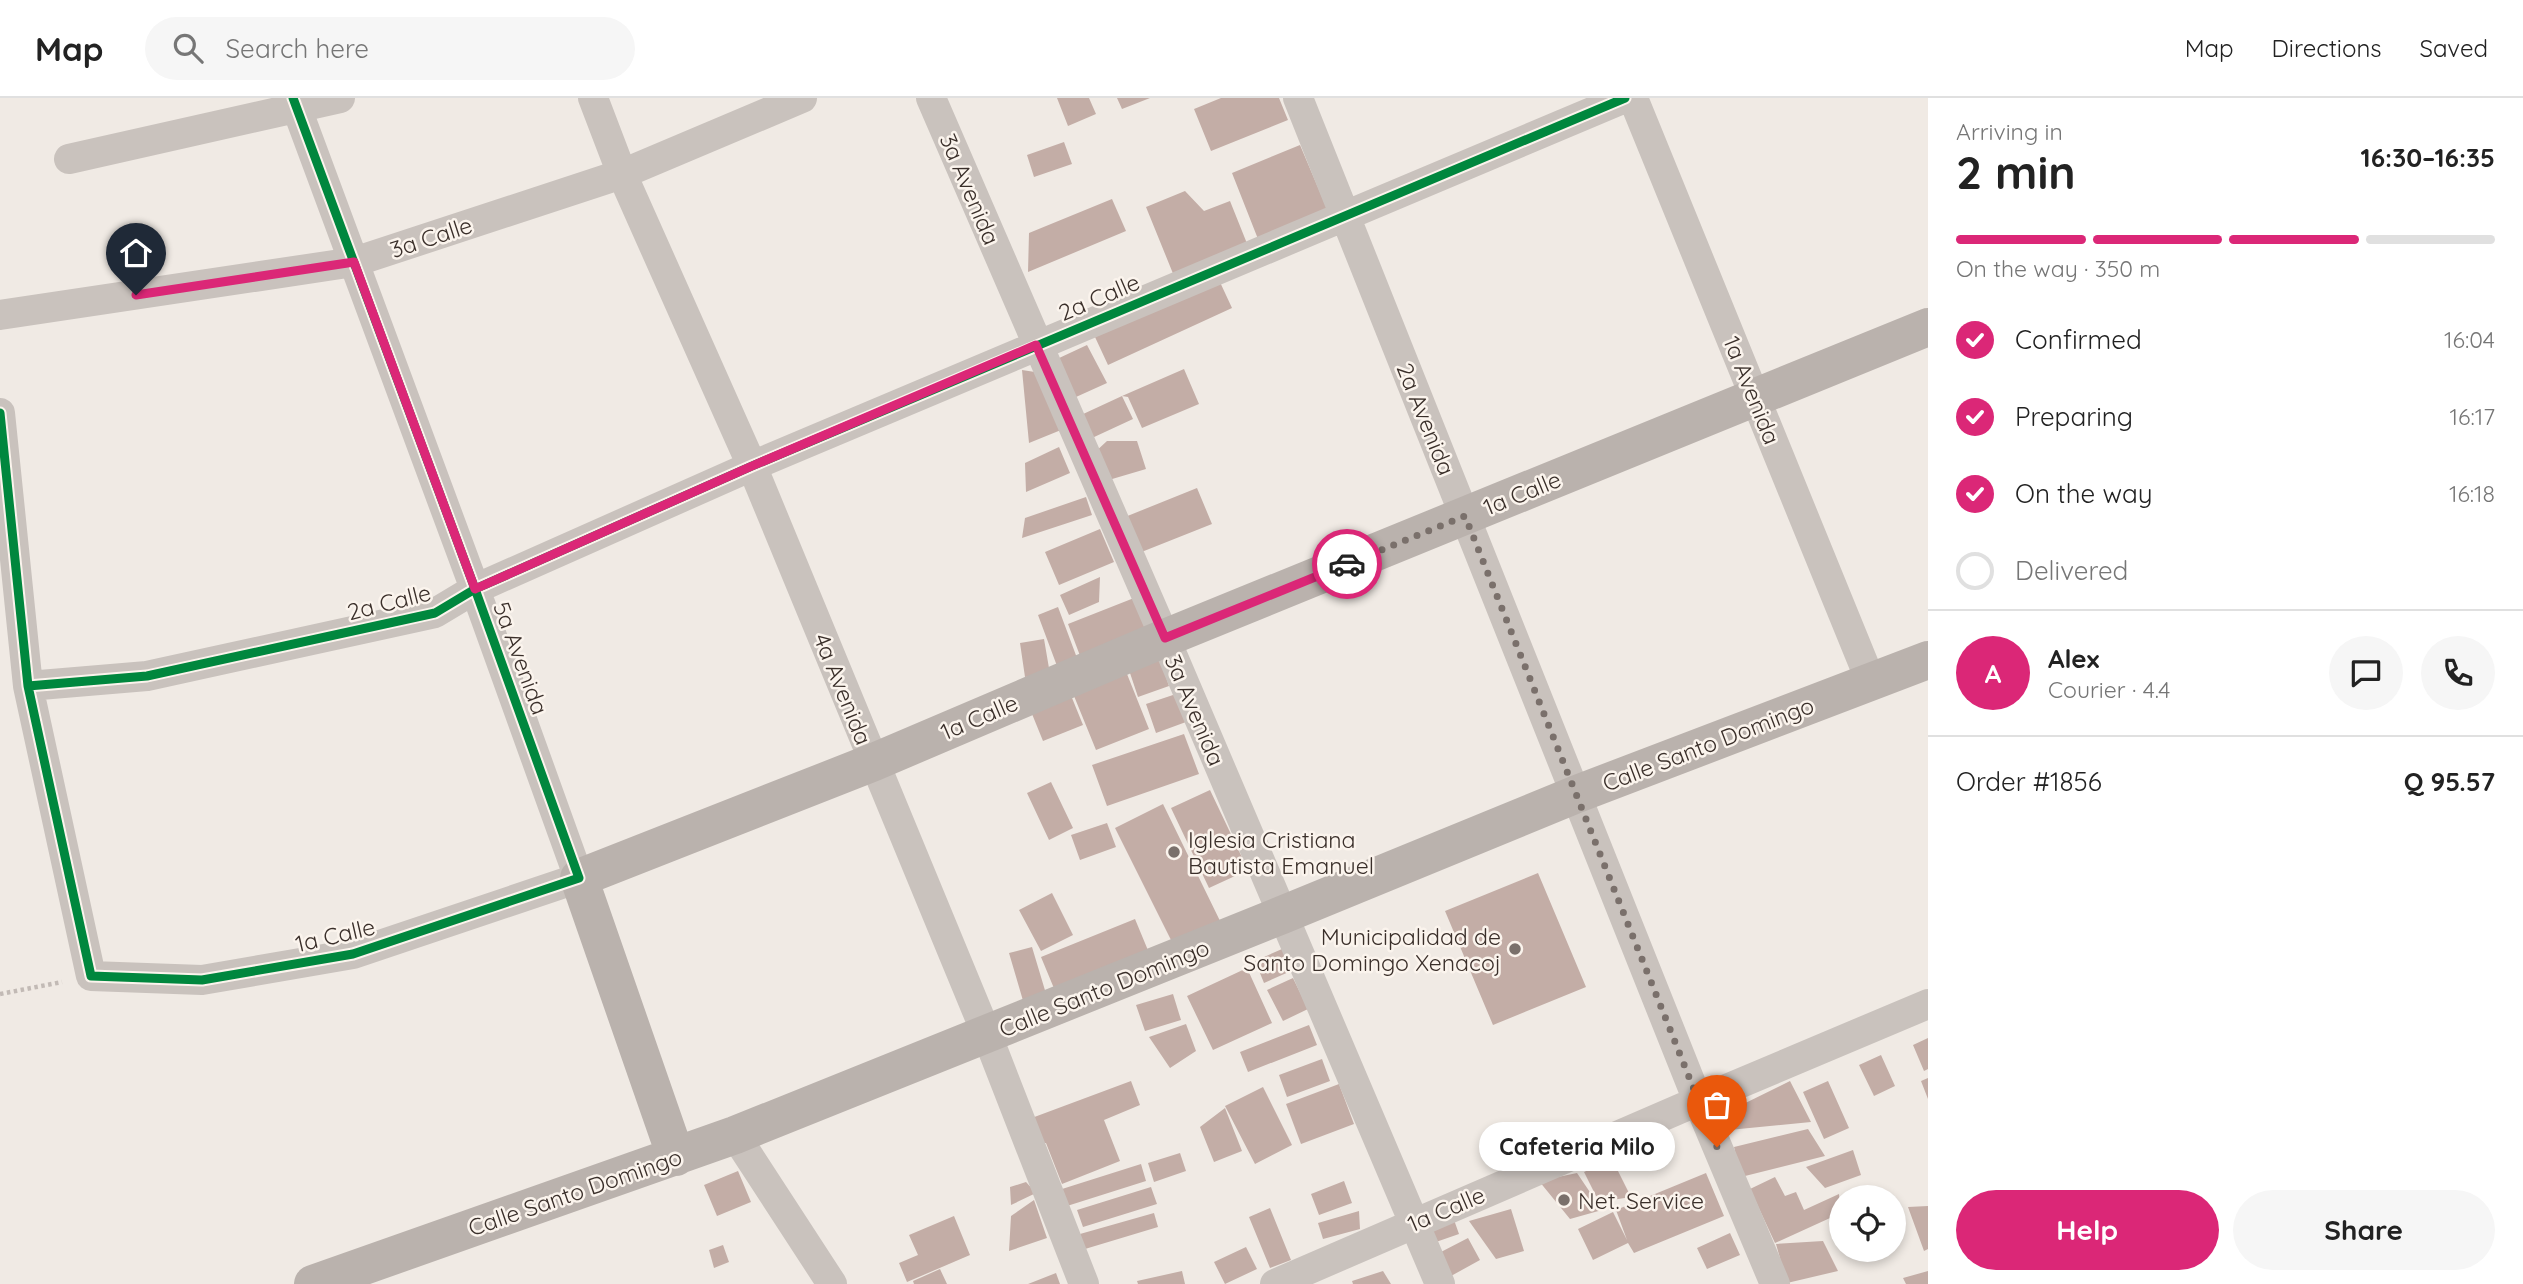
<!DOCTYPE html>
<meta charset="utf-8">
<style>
:root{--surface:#fff;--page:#f6f6f6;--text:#222;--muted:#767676;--line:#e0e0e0;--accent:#db2777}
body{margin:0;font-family:Quicksand,sans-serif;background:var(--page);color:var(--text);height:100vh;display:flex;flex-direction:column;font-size:26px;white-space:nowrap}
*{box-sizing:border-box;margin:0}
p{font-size:23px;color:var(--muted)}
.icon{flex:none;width:38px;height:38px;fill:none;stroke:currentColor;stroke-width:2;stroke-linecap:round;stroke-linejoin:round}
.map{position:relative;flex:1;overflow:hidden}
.sheet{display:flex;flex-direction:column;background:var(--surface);width:595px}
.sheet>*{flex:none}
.buttons{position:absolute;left:1829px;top:1087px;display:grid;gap:14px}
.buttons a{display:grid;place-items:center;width:77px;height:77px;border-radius:50%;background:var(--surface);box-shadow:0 4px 10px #0003;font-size:35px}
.pin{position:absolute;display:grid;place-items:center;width:60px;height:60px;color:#fff;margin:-72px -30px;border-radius:50% 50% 50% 0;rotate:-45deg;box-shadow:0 0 7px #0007}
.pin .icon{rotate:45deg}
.courier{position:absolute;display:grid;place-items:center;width:70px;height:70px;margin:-35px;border:5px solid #db2777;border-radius:50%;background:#fff;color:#222;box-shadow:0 2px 9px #0007}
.bubble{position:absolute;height:49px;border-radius:24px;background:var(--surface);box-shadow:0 4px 10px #0003;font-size:23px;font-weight:700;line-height:49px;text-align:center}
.head em{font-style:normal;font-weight:700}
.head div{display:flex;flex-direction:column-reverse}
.head{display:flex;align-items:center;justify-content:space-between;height:119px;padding:0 28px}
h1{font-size:46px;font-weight:700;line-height:52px}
.bar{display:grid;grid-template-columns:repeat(4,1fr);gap:10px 7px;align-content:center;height:84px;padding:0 28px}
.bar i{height:9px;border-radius:5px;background:var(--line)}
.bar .on{background:var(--accent)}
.bar p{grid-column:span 4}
.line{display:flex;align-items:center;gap:18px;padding:0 28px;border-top:2px solid var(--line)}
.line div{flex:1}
.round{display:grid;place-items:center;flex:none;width:74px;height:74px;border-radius:37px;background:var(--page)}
ol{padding:0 28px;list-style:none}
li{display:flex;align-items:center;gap:21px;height:77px}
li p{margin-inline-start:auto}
li .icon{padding:7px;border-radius:50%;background:var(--accent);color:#fff;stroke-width:4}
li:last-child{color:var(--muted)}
li i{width:38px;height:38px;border:4px solid var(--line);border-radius:50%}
.cta{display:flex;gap:14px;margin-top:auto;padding:14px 28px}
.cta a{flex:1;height:80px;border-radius:42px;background:var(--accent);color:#fff;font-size:28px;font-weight:700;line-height:80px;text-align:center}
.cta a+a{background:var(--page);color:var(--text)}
header{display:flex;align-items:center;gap:42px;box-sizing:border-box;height:98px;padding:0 35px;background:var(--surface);border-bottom:2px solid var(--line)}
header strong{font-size:33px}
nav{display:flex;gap:38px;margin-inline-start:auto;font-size:24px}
.search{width:490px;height:63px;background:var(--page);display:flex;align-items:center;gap:18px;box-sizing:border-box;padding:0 24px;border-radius:38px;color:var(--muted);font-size:26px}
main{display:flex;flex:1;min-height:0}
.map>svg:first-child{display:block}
</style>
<header>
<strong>Map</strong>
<div class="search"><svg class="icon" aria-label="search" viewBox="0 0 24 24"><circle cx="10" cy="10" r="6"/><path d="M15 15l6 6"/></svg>Search here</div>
<nav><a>Map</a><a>Directions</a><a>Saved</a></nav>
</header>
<main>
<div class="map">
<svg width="1928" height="1186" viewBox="0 0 1928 1186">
<rect width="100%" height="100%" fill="#f0eae4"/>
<path fill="#c3ada6" d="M 1057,0 L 1089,0 L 1096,16 L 1068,28 Z
M 1117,0 L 1150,0 L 1122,11 Z
M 1221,0 L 1279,0 L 1288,22 L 1211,53 L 1194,11 Z
M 1064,44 L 1072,66 L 1034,79 L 1027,57 Z
M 1300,47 L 1328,113 L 1258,141 L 1232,75 Z
M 1185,93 L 1204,113 L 1230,103 L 1248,148 L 1174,178 L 1146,109 Z
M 1112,101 L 1126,133 L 1028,174 L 1029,135 Z
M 1219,182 L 1232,210 L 1108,267 L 1095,239 Z
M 1087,247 L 1107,285 L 1076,299 L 1057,261 Z
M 1184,271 L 1199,306 L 1142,330 L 1128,299 L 1122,298 Z
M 1022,272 L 1035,274 L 1061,332 L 1029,345 Z
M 1122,298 L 1133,321 L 1092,340 L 1081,317 Z
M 1107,343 L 1137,343 L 1146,371 L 1102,384 L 1093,356 Z
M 1059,349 L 1070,375 L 1026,394 L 1025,365 Z
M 1197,390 L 1212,426 L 1139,455 L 1125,419 Z
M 1086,399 L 1092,417 L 1022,440 L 1025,420 Z
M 1100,431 L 1114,464 L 1059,487 L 1045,454 Z
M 1100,479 L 1099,504 L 1069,517 L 1060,497 Z
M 1134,500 L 1149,537 L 1082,563 L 1068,526 Z
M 1058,509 L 1077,560 L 1057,568 L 1038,517 Z
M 1044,541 L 1050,576 L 1025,579 L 1020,545 Z
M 1160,561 L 1169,588 L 1138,599 L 1129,572 Z
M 1127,576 L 1149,631 L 1096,652 L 1074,598 Z
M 1070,595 L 1083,627 L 1043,643 L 1030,611 Z
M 1176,596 L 1186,624 L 1156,635 L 1146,606 Z
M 1184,636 L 1199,676 L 1107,708 L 1092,667 Z
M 1051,684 L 1073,730 L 1049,742 L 1027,695 Z
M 1210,692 L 1248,772 L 1209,790 L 1171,710 Z
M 1163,706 L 1222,827 L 1175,850 L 1115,730 Z
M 1107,725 L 1116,749 L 1080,762 L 1071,737 Z
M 1538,775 L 1586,889 L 1493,927 L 1445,813 Z
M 1052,795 L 1073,837 L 1041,853 L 1019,812 Z
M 1135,821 L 1152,862 L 1058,900 L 1041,859 Z
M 1032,849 L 1047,899 L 1024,906 L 1009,855 Z
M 1282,851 L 1291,873 L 1264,885 L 1255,863 Z
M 1247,870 L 1272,925 L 1213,952 L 1187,898 Z
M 1293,880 L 1308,911 L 1283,923 L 1267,892 Z
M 1173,896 L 1181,922 L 1145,933 L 1136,907 Z
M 1186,926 L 1196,953 L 1170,970 L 1149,939 Z
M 1309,927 L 1317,947 L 1248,974 L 1240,954 Z
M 1928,940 L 1928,971 L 1924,973 L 1913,947 Z
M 1881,957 L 1895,988 L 1874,998 L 1859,967 Z
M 1322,961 L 1330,983 L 1287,999 L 1279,977 Z
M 1928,980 L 1928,1001 L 1921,983 Z
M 1131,983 L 1140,1007 L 1104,1022 L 1120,1063 L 1062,1086 L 1046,1045 L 1038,1045 L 1029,1021 Z
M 1790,983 L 1811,1024 L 1729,1032 L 1721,1017 Z
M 1828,983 L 1849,1030 L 1824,1041 L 1803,994 Z
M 1339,986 L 1354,1026 L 1301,1046 L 1286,1006 Z
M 1263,989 L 1292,1047 L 1255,1066 L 1225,1008 Z
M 1225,1010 L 1242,1053 L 1214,1064 L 1200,1029 Z
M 1808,1031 L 1825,1058 L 1741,1079 L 1734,1049 Z
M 1853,1052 L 1861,1077 L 1825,1090 L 1806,1069 Z
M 1180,1055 L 1186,1073 L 1154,1084 L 1148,1065 Z
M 1612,1061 L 1631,1099 L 1599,1104 L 1584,1074 Z
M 1141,1066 L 1146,1083 L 1067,1108 L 1062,1091 Z
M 738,1073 L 751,1104 L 717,1118 L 704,1087 Z
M 1577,1075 L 1602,1112 L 1570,1121 L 1539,1083 Z
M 1706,1075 L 1724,1118 L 1634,1155 L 1628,1145 L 1593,1162 L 1578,1131 L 1613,1114 L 1627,1142 L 1616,1112 Z
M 1775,1079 L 1785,1098 L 1796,1094 L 1804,1112 L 1839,1096 L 1841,1115 L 1775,1145 L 1750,1091 Z
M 1344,1083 L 1352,1105 L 1319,1117 L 1311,1096 Z
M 1026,1084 L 1036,1095 L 1011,1107 L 1010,1089 Z
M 1151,1089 L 1157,1106 L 1083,1129 L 1077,1112 Z
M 1034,1102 L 1047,1140 L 1009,1153 L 1011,1118 Z
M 1928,1108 L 1928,1151 L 1924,1153 L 1908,1109 Z
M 1270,1110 L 1291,1162 L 1270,1170 L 1249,1119 Z
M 1511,1111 L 1524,1153 L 1496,1161 L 1469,1123 Z
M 1359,1113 L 1360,1131 L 1323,1141 L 1318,1125 Z
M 1154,1115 L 1158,1129 L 1085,1151 L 1080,1136 Z
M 954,1118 L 970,1157 L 907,1184 L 899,1165 L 918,1157 L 909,1137 Z
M 1453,1119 L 1459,1136 L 1433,1145 L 1427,1129 Z
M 1730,1135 L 1740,1157 L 1707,1171 L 1697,1150 Z
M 1468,1140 L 1480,1162 L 1451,1178 L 1439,1155 Z
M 1823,1143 L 1838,1173 L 1787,1185 L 1776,1146 Z
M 723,1147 L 729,1164 L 714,1170 L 709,1152 Z
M 1246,1149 L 1257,1171 L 1225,1186 L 1214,1164 Z
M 940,1171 L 947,1186 L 914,1186 L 913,1183 Z
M 1182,1173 L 1185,1186 L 1138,1186 L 1137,1183 Z
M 1383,1173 L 1391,1186 L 1353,1186 L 1352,1183 Z
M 1928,1173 L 1928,1186 L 1906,1186 L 1903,1180 Z
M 1056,1175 L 1060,1186 L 1028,1186 Z"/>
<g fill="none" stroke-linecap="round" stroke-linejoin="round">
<path stroke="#c2bab5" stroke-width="4.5" stroke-dasharray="3.5 3.5" stroke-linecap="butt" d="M 0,896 L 62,884"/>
<path stroke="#c9c2bd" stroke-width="30" d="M 593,0 L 622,76 L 752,368 L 987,937 L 1084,1186
M 931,0 L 1165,540 L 1440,1186
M 1298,0 L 1698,1003 L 1775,1186
M 1633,0 L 1871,584
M 69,61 L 340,0
M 0,217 L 354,164 L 622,76 L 802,0
M 0,315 L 28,588 L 91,878 L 202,882 L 353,856 L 579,780 L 475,491 L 293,0
M 28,588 L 147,578 L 435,515 L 475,491 L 752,368 L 1625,0
M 735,1037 L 832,1186
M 1275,1186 L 1698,1003 L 1928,906"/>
<path stroke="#bab2ad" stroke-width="38" d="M 676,1059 L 579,780 L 874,664 L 1165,540 L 1928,229
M 313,1186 L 735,1037 L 1282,817 L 1577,696 L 1928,562"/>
<g stroke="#fbf4ed" stroke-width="13">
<path id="cycleway" d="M 0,315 L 28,588 L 91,878 L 202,882 L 353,856 L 579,780 L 475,491 L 293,0
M 28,588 L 147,578 L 435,515 L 475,491 L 752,368 L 1625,0"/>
</g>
<use href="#cycleway" stroke="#00873e" stroke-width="9"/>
</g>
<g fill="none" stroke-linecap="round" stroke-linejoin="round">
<path stroke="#7a706b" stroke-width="7" stroke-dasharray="0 12.6" d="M 1347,466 L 1465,418 L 1717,1049"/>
<path stroke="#db2777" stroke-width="9" d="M 136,197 L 354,164 L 475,491 L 752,368 L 1036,247 L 1165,540 L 1347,466"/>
</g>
<g fill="#7a706b" stroke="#fbf4ed" stroke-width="2.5">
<circle cx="1174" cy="754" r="7"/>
<circle cx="1515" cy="851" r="7"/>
<circle cx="1564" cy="1102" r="7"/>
</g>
<g text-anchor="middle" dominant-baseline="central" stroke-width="5" stroke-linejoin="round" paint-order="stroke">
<g font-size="23" fill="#3a2f2a" stroke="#fbf4ed">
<text transform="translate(970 91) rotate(67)">3a Avenida</text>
<text transform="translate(431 139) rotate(-18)">3a Calle</text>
<text transform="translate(1099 199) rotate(-23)">2a Calle</text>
<text transform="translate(1752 292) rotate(68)">1a Avenida</text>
<text transform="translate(1426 321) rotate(68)">2a Avenida</text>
<text transform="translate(1522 395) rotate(-22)">1a Calle</text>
<text transform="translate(389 504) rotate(-14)">2a Calle</text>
<text transform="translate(521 560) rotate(70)">5a Avenida</text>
<text transform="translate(843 591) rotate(68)">4a Avenida</text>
<text transform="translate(1195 612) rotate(67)">3a Avenida</text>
<text transform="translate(979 619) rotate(-23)">1a Calle</text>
<text transform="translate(1708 646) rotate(-21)">Calle Santo Domingo</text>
<text transform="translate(335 837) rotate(-13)">1a Calle</text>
<text transform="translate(1104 890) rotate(-22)">Calle Santo Domingo</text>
<text transform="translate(575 1094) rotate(-19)">Calle Santo Domingo</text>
<text transform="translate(1446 1111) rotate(-23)">1a Calle</text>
</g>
<g font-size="23" fill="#3a2f2a" stroke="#fbf4ed" text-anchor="start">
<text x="1188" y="741">Iglesia Cristiana<tspan x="1188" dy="26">Bautista Emanuel</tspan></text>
<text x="1501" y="838" text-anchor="end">Municipalidad de<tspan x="1501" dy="26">Santo Domingo Xenacoj</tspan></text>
<text x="1578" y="1102">Net. Service</text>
</g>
</g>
</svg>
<div class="buttons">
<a><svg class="icon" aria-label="locate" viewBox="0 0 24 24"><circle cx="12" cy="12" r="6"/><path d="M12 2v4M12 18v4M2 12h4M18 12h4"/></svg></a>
</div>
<div class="pin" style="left:1717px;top:1049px;background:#ea580c"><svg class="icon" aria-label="bag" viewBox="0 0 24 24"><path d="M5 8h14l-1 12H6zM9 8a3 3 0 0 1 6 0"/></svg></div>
<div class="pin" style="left:136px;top:197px;background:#1f2937"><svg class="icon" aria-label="home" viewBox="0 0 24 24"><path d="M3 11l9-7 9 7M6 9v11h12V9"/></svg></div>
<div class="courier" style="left:1347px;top:466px"><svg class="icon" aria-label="car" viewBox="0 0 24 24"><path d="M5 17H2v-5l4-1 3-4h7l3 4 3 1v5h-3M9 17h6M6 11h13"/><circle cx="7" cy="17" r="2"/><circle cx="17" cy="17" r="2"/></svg></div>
<div class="bubble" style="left:1479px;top:1024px;width:196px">Cafeteria Milo</div>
</div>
<section class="sheet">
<div class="head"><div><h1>2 min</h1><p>Arriving in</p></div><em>16:30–16:35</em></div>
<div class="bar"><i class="on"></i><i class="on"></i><i class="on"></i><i></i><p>On the way · 350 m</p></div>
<ol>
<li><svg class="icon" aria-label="check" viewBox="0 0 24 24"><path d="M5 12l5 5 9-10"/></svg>Confirmed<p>16:04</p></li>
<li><svg class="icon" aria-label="check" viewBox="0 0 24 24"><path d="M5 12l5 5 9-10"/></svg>Preparing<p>16:17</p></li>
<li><svg class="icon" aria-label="check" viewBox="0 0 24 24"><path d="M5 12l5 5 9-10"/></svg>On the way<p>16:18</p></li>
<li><i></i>Delivered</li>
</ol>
<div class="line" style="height:126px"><b class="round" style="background:var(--accent);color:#fff">A</b><div><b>Alex</b><p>Courier · 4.4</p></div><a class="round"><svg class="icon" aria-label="chat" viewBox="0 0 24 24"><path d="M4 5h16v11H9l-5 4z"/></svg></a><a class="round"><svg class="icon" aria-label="phone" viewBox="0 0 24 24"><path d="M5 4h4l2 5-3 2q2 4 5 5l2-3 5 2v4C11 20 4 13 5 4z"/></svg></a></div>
<div class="line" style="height:91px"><div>Order #1856</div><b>Q 95.57</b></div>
<div class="cta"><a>Help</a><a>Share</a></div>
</section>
</main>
